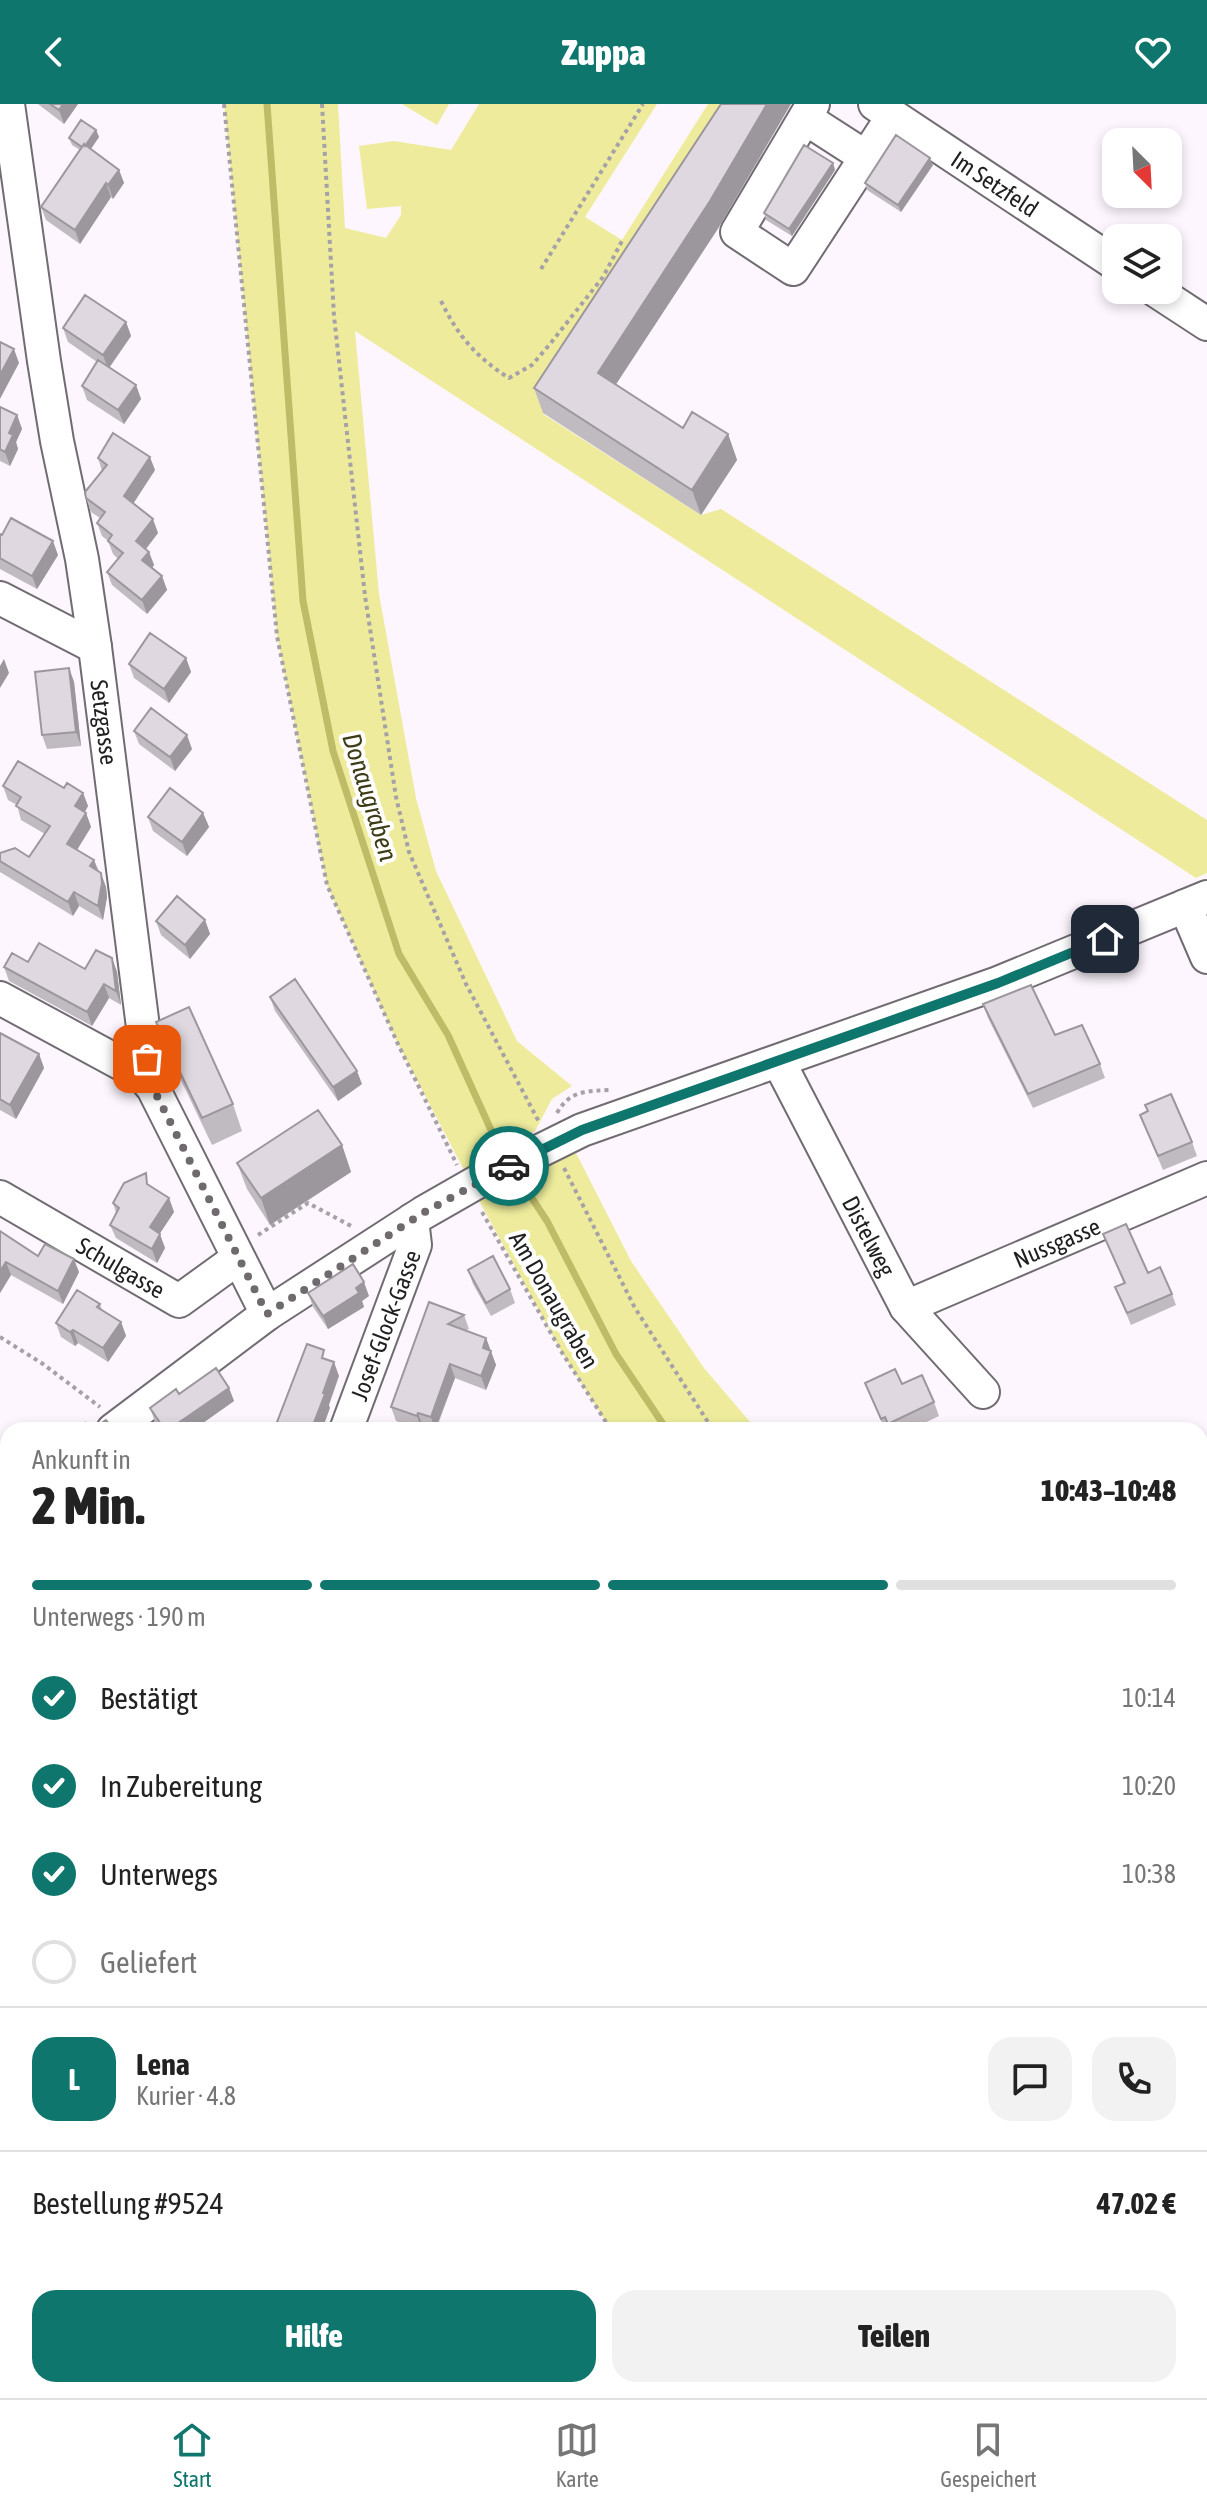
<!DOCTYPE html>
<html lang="de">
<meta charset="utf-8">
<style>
:root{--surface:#fff;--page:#f2f2f2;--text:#222;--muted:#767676;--line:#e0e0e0;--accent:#0f766e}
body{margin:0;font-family:"Asap Condensed",sans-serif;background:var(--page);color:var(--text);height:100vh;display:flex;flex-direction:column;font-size:30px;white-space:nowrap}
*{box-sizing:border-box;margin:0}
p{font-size:26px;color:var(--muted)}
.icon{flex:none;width:44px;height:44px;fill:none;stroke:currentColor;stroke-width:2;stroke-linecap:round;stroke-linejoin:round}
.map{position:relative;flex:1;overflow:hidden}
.sheet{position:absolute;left:0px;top:1318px;width:1208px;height:976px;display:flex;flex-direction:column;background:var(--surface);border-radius:24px 24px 0 0;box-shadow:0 4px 12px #0003}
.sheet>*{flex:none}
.needle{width:52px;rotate:156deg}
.fabs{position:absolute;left:1102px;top:24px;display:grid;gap:16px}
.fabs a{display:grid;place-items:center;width:80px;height:80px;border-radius:16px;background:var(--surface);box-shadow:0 4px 12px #0003;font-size:40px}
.pin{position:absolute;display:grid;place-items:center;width:68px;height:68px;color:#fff;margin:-34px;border-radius:16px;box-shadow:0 4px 12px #0006}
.courier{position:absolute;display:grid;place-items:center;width:80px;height:80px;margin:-40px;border:6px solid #0f766e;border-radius:50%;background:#fff;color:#222;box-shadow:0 2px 10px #0007}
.overview em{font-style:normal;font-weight:800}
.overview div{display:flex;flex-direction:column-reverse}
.overview{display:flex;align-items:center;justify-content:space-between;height:136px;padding:0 32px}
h1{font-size:52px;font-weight:800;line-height:60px}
.bar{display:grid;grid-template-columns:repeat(4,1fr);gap:12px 8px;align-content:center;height:96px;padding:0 32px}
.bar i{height:10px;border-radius:6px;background:var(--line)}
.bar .on{background:var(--accent)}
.bar p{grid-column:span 4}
.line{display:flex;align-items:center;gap:20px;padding:0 32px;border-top:2px solid var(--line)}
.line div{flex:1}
.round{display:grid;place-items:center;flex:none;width:84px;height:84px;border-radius:24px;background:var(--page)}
ol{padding:0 32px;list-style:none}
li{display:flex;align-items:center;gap:24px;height:88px}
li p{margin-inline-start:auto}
li .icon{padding:8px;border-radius:50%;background:var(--accent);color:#fff;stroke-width:4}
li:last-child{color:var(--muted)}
li i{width:44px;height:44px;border:4px solid var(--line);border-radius:50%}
.cta{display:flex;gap:16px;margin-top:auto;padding:16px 32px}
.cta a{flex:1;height:92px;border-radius:24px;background:var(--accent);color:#fff;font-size:32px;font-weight:800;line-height:92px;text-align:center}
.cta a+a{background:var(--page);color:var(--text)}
header{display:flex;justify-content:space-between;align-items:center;height:104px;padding:0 32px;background:var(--accent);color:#fff;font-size:36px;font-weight:800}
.tab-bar{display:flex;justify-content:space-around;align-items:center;height:112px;border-top:2px solid var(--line);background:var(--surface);font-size:22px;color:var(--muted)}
.tab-bar a{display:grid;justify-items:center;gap:4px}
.tab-bar .on{color:var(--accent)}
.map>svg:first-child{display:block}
</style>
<header><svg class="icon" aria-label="back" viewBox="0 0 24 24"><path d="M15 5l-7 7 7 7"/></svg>Zuppa<svg class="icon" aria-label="heart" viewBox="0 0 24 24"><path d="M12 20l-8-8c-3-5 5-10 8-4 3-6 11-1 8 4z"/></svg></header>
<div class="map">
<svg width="1207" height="2294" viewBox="0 0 1207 2294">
<rect width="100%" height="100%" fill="#fdf6fe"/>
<path fill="#eeec9c" d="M 224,0 L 338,0 L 345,124 L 386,134 L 401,111 L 401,102 L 367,105 L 359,42 L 394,37 L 451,46 L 479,0 L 657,0 L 585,113 L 622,136 L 708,0 L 746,0 L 543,310 L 701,411 L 721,405 L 1207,716 L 1207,769 L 1196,774 L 355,227 L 379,490 L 416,694 L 436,767 L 517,937 L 572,982 L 552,995 L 535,1027 L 464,1066 L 397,938 L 327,781 L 277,532 Z
M 402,0 L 449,0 L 437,21 Z
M 574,1045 L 631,1157 L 704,1264 L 757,1326 L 611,1326 L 561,1247 L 477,1093 Z
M 1200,1762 L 1207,1767 L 1207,1890 L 1200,1884 Z"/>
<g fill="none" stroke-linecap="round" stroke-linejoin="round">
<path stroke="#bebc66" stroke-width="7" d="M 267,0 L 303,497 L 333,647 L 399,850 L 448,931 L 496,1037 L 507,1056
M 516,1070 L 547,1117 L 616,1250 L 667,1326
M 1200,1824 L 1207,1830"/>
<g stroke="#716b72" stroke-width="36">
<g id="minor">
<path id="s1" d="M 8,0 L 44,257 L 57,337 L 82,455 L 95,543 L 147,955 L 142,971"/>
<path d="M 813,0 L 737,128 L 793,165 L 893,12"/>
<path id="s2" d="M 875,0 L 1116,160"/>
<path d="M 805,14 L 864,52"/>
<path d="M 1155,186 L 1207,220"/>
<path d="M 0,494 L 95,543"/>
<path d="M 1185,802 L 1207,853"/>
<path d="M 0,894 L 142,971 L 153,984 L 267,1210"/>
<path id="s3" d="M 779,958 L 906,1203 L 983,1288"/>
<path id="s4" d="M 0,1093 L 179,1197 L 237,1155"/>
<path id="s5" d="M 906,1203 L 1207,1074"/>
<path d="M 113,1326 L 267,1210 L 423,1109 L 479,1077 L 582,1026 L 998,879 L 1207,793"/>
<path id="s6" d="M 346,1326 L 415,1141 L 412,1116"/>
<path d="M 0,1414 L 8,1408"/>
<path d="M 0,1816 L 8,1819"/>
<path d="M 0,2173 L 8,2175"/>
<path d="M 1200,2275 L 1207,2278"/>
<path d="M 395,2286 L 424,2294"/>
<path d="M 519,2294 L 521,2286"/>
</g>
</g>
<path stroke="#a6a1a7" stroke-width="4" stroke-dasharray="4 4" stroke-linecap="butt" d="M 224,0 L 277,532 L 327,781 L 397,938 L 457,1061
M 322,0 L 334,212 L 365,492 L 396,693 L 409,748 L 466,880 L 539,1018
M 541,165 L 643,0
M 441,197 C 458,232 476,253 509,274 L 532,261 L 550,240 L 603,173 L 622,137
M 557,1009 C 570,986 587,987 611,986
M 564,1064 L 635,1204 L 713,1326
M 482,1108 L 561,1247 L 611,1326
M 258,1131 L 308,1099 L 353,1123
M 0,1233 L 43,1260 L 100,1303
M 77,1326 L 88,1318
M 1200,1784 L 1207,1790
M 1200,1884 L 1207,1890
M 1072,2294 L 1076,2286"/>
<use href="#minor" stroke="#fff" stroke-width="32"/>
</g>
<path fill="#c0bac1" d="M 38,0 L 78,0 L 64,20 Z
M 96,26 L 99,33 L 90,45 L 119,66 L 124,79 L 113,95 L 111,93 L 80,140 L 46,116 L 41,103 L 80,46 L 72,41 L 69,34 Z
M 833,59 L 835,66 L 792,132 L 766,116 L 764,109 Z
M 933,61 L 901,108 L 867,86 L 865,79 Z
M 719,123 L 616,280 L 683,324 L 728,330 L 737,356 L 701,411 L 543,309 L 534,284 Z
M 126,218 L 131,232 L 110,263 L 136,281 L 141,295 L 124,320 L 87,296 L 82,282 L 97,258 L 68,238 L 63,224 Z
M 0,303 L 17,311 L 22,325 L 16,338 L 18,345 L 10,362 L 0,357 Z
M 98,354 L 155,366 L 133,400 L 158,429 L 146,445 L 149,448 L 154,461 L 152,464 L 162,472 L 167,486 L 147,510 L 112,481 L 107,468 L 118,455 L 113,450 L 108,437 L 102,432 L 97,419 L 100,414 L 91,408 L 86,394 L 102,367 Z
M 0,430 L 58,451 L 37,485 L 0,465 Z
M 186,554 L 191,568 L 169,599 L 134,574 L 129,560 Z
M 69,564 L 74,578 L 81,642 L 47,645 L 42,631 Z
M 134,627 L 192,645 L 175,667 L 139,640 Z
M 3,682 L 64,684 L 83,689 L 88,702 L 85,708 L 86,709 L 91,723 L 77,746 L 94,756 L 106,783 L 107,793 L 103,816 L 79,802 L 73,812 L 0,768 L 0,749 L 29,753 L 45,730 L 21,716 L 17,701 L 8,696 Z
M 203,709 L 209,723 L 187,752 L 153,727 L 148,713 Z
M 205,816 L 210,830 L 190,855 L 161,831 L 156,817 Z
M 112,854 L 117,868 L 121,901 L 109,894 L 92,922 L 9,877 L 4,863 L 28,858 L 85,865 Z
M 270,893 L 362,980 L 338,997 L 275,907 Z
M 983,900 L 1100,960 L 1105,974 L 1033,1004 L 988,914 Z
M 156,918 L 233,1000 L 242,1027 L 212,1041 L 166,945 Z
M 0,929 L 39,950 L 44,964 L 16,1015 L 0,1006 Z
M 1140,1011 L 1192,1038 L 1197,1052 L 1163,1066 Z
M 342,1041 L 351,1068 L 270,1121 L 247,1085 L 237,1059 Z
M 151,1083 L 169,1094 L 174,1108 L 159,1130 L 165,1144 L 157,1159 L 116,1134 L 110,1121 L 116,1109 L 113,1099 Z
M 0,1127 L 38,1152 L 79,1168 L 63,1200 L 11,1171 L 0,1189 Z
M 1103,1130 L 1172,1190 L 1176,1201 L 1131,1221 L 1115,1183 L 1124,1180 Z
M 468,1166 L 510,1185 L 515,1199 L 491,1212 L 473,1180 Z
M 308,1189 L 369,1192 L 362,1197 L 364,1203 L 328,1225 L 313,1203 Z
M 429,1198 L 464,1211 L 469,1225 L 466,1226 L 486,1234 L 496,1261 L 486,1286 L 455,1274 L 436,1326 L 423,1323 L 421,1326 L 396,1317 L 391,1303 Z
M 100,1200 L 102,1206 L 121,1218 L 126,1232 L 108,1258 L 78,1239 L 75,1242 L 61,1233 L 56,1219 Z
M 865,1279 L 902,1280 L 934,1298 L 939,1312 L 910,1326 L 885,1326 Z
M 229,1284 L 234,1297 L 193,1326 L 160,1326 L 155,1318 L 150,1304 L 179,1290 Z
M 0,1731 L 8,1734 L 8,1768 L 3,1781 L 0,1780 Z
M 1200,1930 L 1206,1964 L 1200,1962 Z
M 1200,2071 L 1207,2074 L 1207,2187 L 1200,2184 Z
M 0,2087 L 8,2089 L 8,2142 L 0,2140 Z
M 0,2178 L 8,2194 L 8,2236 L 0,2234 Z
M 176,2286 L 193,2286 L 192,2291 Z
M 193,2286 L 320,2286 L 346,2294 L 220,2294 Z"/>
<path fill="#9c979d" d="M 63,0 L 78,0 L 64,20 L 59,6 Z
M 767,0 L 791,0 L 719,123 L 607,294 L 598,269 Z
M 96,26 L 99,33 L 87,51 L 84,44 Z
M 930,54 L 933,61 L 901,108 L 898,101 Z
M 833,59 L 835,66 L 792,132 L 789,125 Z
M 119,66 L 124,79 L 113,95 L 108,81 Z
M 106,79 L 111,93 L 80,140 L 75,126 Z
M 126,218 L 131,232 L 108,265 L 103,251 Z
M 14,245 L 19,259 L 0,295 L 0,271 Z
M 136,281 L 141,295 L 124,320 L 118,306 Z
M 17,311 L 22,325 L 16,338 L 18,345 L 10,362 L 5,348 L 9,329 Z
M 728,330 L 737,356 L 701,411 L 692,386 Z
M 150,353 L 155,366 L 129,406 L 124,392 Z
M 153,415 L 158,429 L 141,451 L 136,437 Z
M 53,437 L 58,451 L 37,485 L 32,472 Z
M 149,448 L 154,461 L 147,470 L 142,456 Z
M 162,472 L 167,486 L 147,510 L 142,496 Z
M 186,554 L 191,568 L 169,599 L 164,585 Z
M 4,555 L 9,569 L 0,584 L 0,562 Z
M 69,564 L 74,578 L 81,642 L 76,628 Z
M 187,631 L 192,645 L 175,667 L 170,653 Z
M 83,689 L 88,702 L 80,716 L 75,702 Z
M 86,709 L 91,723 L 72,754 L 67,740 Z
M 203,709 L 209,723 L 187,752 L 182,738 Z
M 94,756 L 99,770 L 90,762 Z
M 101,769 L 106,783 L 107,793 L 103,816 L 98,802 Z
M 74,788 L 79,802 L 73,812 L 68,798 Z
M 205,816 L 210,830 L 190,855 L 185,841 Z
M 112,854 L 117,868 L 121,901 L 116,887 Z
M 104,880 L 109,894 L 92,922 L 87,908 Z
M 39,950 L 44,964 L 16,1015 L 10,1001 Z
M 357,967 L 362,980 L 338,997 L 333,983 Z
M 342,1041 L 351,1068 L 270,1121 L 261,1094 Z
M 169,1094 L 174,1108 L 155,1137 L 150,1123 Z
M 160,1130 L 165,1144 L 157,1159 L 152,1145 Z
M 74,1155 L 79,1168 L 63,1200 L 58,1187 Z
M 6,1158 L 11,1171 L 0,1189 L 0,1167 Z
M 364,1178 L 369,1192 L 362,1197 L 364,1203 L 328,1225 L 323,1212 L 356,1184 Z
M 121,1218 L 126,1232 L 108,1258 L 103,1244 Z
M 73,1226 L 78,1239 L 75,1242 L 70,1228 Z
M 486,1234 L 496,1261 L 486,1286 L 481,1272 L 483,1244 Z
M 334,1258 L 339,1272 L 329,1301 L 330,1304 L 322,1326 L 315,1326 L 313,1321 Z
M 450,1260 L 455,1274 L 435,1326 L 431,1313 Z
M 229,1284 L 234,1297 L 193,1326 L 168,1326 Z
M 418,1309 L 423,1323 L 422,1326 L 417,1312 Z
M 4,1751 L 8,1761 L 8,1768 L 3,1781 L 0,1774 L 0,1762 Z
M 1207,1935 L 1207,1962 L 1206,1964 L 1201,1950 Z
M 2,2179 L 7,2193 L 3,2207 L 0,2197 L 0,2185 Z
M 646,2286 L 655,2286 L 653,2294 L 643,2294 Z
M 1007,2286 L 1017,2286 L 1013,2294 L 1005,2294 L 1005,2292 Z"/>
<path fill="#dfd8e0" stroke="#9c979d" stroke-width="2" d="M 50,0 L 63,0 L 59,6 Z
M 721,0 L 767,0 L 710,97 L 598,269 L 683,324 L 692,308 L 728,330 L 692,386 L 534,284 Z
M 81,16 L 96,26 L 85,42 L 84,40 L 82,43 L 69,34 Z
M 896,31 L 930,54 L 898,101 L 865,79 Z
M 84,40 L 119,66 L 108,81 L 106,79 L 75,126 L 41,103 Z
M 804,41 L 833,59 L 789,125 L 764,109 Z
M 85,191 L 126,218 L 103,251 L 63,224 Z
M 0,238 L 14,245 L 0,271 Z
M 98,256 L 136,281 L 118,306 L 82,282 Z
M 0,303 L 17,311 L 9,329 L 13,331 L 5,348 L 0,345 Z
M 113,329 L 150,353 L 124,392 L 153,415 L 136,437 L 149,448 L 142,456 L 162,472 L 142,496 L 107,468 L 123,449 L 108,437 L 112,431 L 97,419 L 105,408 L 86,394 L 85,388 L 107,361 L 98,354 Z
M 11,414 L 53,437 L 32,472 L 0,454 L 0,430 L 2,431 Z
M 150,529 L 186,554 L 164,585 L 129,560 Z
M 69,564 L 76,628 L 42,631 L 35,568 Z
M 151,604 L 187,631 L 170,653 L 134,627 Z
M 18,657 L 64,684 L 67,679 L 83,689 L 75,702 L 86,709 L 67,740 L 94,756 L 90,762 L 101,769 L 102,779 L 98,802 L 74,788 L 68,798 L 0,757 L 0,749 L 15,744 L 29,753 L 50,722 L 16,702 L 21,693 L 3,682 Z
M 170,684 L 203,709 L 182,738 L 148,713 Z
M 177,792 L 205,816 L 185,841 L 156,817 Z
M 39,839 L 85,865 L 96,846 L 112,854 L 116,887 L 104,880 L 87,908 L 4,863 L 12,849 L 28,858 Z
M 295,875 L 357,967 L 333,983 L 270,893 Z
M 1031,881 L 1055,931 L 1082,921 L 1100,960 L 1028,990 L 983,900 Z
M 189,903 L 233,1000 L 202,1014 L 156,918 Z
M 0,929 L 39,950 L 10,1001 L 0,995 Z
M 1171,990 L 1192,1038 L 1158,1052 L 1140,1011 L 1148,1007 L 1145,1001 Z
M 318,1006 L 342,1041 L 261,1094 L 237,1059 Z
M 146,1069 L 147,1080 L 169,1094 L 150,1123 L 160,1130 L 152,1145 L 110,1121 L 119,1104 L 113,1099 L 124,1079 Z
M 1126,1120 L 1148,1169 L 1160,1163 L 1172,1190 L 1127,1209 L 1115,1183 L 1125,1179 L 1103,1130 Z
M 0,1127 L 38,1152 L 45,1140 L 74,1155 L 58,1187 L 6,1158 L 0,1167 Z
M 493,1152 L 510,1185 L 486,1199 L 468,1166 Z
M 353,1160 L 364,1178 L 356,1184 L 359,1189 L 323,1212 L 308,1189 Z
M 77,1186 L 100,1200 L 97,1203 L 121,1218 L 103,1244 L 73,1226 L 70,1228 L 56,1219 Z
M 429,1198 L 464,1211 L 448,1220 L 486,1234 L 483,1244 L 491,1247 L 481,1272 L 450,1260 L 431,1313 L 418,1309 L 417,1312 L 391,1303 Z
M 307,1240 L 324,1246 L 322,1254 L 334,1258 L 323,1289 L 325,1290 L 313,1321 L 310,1320 L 307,1326 L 274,1326 Z
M 216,1264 L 229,1284 L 168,1326 L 165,1326 L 150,1304 L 176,1285 L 179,1290 Z
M 895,1265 L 902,1280 L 922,1271 L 934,1298 L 888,1320 L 885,1313 L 881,1315 L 865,1279 Z
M 106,1316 L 114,1326 L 91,1326 Z
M 0,1731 L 8,1734 L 8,1753 L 4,1751 L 0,1762 Z
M 1200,1930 L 1207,1932 L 1201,1950 L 1200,1950 Z
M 1200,2071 L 1207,2074 L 1207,2176 L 1200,2173 L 1200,2151 L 1203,2142 L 1200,2141 Z
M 0,2087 L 8,2089 L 8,2124 L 6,2129 L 0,2127 Z
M 0,2192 L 8,2194 L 8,2222 L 0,2220 Z
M 238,2286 L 320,2286 L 346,2294 L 265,2294 Z
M 616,2286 L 646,2286 L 643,2294 L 613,2294 Z
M 934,2286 L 960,2286 L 964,2287 L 964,2286 L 1007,2286 L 1005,2292 L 1010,2294 L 931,2294 Z
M 1110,2286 L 1176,2286 L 1196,2294 L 1106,2294 Z
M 350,2287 L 382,2294 L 349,2294 Z"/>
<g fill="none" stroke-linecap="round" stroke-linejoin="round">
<path stroke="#6e6a6e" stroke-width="8" stroke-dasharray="0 14.4" d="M 147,955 L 142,971 L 153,984 L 267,1210 L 423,1109 L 509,1062"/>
<path stroke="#0f766e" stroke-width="10" d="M 509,1062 L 582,1026 L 998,879 L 1105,835"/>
</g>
<g text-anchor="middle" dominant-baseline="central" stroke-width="8" stroke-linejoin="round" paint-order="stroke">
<g font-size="24" fill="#211e21" stroke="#fff">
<text stroke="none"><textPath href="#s2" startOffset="144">Im Setzfeld</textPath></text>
<text stroke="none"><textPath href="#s1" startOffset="626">Setzgasse</textPath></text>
<text stroke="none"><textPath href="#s3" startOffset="196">Distelweg</textPath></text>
<text stroke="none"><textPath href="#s5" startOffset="164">Nussgasse</textPath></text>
<text stroke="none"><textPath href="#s4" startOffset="140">Schulgasse</textPath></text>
<text transform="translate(554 1196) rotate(60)">Am Donaugraben</text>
<text stroke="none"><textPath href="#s6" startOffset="112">Josef-Glock-Gasse</textPath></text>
</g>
<g font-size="26" font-style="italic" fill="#3d3c17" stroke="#fff">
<text transform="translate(370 693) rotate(73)">Donaugraben</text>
</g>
</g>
</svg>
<div class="fabs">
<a><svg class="needle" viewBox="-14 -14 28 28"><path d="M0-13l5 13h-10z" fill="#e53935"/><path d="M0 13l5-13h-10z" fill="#767676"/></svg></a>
<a><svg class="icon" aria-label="layers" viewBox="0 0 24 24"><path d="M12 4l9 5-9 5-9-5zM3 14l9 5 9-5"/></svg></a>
</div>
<div class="pin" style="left:147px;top:955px;background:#ea580c"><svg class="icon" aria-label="bag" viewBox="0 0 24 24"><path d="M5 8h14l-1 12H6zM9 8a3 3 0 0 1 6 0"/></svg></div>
<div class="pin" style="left:1105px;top:835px;background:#1f2937"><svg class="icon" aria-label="home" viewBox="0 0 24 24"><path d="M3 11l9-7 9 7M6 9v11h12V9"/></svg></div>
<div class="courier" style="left:509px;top:1062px"><svg class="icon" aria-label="car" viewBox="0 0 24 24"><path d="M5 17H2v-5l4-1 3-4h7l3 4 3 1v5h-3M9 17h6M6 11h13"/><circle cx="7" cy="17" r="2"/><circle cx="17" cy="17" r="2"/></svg></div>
<section class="sheet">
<div class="overview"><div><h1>2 Min.</h1><p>Ankunft in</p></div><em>10:43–10:48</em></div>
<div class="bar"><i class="on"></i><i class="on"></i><i class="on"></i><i></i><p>Unterwegs · 190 m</p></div>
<ol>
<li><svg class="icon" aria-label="check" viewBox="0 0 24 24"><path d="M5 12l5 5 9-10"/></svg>Bestätigt<p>10:14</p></li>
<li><svg class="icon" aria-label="check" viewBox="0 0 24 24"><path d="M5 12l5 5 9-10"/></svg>In Zubereitung<p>10:20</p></li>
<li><svg class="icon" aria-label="check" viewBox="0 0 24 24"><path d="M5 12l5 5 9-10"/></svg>Unterwegs<p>10:38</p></li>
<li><i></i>Geliefert</li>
</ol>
<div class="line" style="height:144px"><b class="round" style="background:var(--accent);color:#fff">L</b><div><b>Lena</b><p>Kurier · 4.8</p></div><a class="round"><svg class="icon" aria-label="chat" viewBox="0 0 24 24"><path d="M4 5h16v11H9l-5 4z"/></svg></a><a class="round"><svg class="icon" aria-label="phone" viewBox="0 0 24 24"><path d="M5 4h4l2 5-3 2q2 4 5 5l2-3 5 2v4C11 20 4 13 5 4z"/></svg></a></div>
<div class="line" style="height:104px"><div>Bestellung #9524</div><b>47.02 €</b></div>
<div class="cta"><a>Hilfe</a><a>Teilen</a></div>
</section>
</div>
<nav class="tab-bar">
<a class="on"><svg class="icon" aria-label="home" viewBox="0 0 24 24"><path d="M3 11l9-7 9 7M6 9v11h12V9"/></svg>Start</a>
<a><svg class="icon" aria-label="map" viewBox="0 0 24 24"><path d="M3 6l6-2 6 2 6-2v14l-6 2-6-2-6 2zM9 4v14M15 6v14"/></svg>Karte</a>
<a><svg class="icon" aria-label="saved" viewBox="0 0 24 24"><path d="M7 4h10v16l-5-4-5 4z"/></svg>Gespeichert</a>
</nav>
